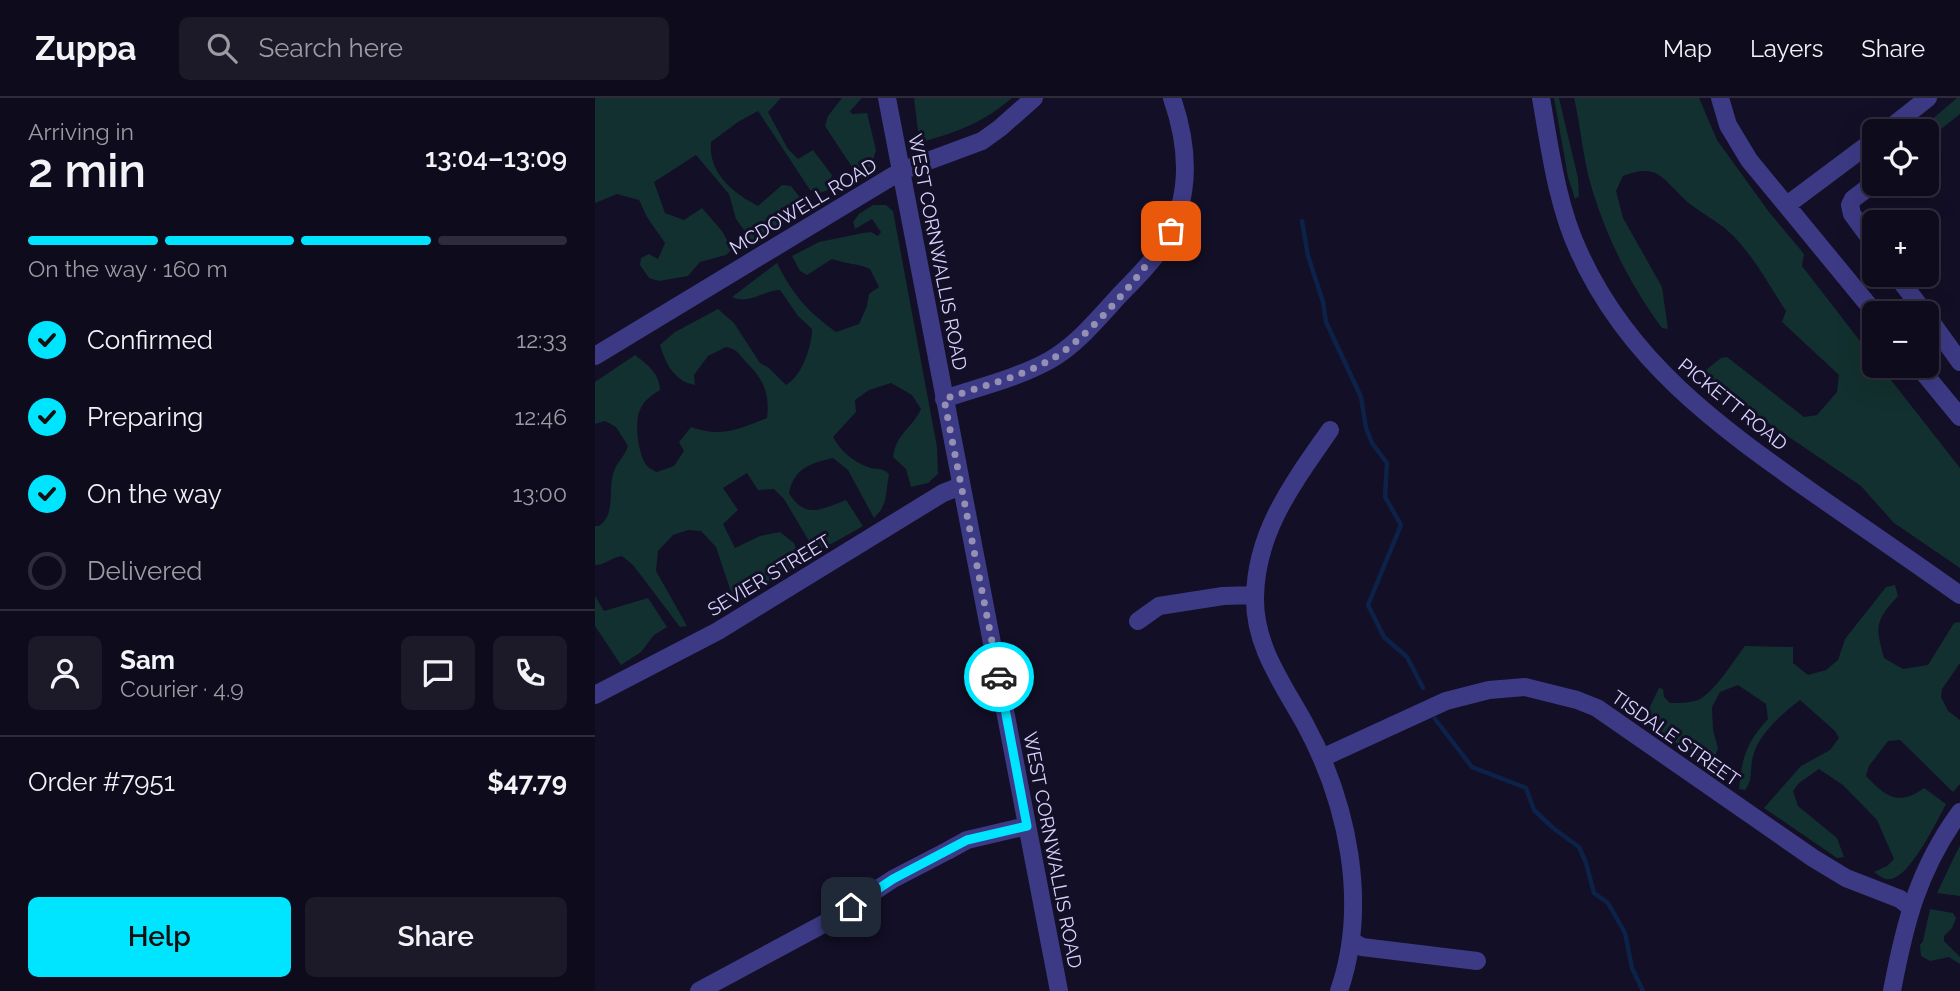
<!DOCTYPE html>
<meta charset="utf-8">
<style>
:root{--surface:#0e0b1c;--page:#1c1929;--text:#f1f3f6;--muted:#9b9ba3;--line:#2e2b3b;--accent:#00e5ff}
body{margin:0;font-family:Raleway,sans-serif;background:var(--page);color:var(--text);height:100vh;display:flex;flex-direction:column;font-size:26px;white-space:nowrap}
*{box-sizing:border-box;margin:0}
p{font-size:23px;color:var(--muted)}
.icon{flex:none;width:38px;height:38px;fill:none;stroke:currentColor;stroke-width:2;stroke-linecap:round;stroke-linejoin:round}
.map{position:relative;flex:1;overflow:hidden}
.sheet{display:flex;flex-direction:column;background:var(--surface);width:595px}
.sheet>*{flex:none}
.controls{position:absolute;left:1267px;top:21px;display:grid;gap:14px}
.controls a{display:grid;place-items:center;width:77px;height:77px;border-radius:10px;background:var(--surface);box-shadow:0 7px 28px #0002,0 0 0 2px var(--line);font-size:35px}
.pin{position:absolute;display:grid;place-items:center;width:60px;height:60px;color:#fff;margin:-30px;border-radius:14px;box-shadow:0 4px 10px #0006}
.courier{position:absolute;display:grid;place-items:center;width:70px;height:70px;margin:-35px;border:5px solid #00e5ff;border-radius:50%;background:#fff;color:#222;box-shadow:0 2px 9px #0007}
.head em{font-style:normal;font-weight:600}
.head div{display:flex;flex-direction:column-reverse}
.head{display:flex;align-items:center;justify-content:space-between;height:119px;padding:0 28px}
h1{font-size:46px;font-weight:600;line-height:52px}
.bar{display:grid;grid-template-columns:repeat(4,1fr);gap:10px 7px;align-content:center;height:84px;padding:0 28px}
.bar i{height:9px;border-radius:5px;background:var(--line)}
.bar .selected{background:var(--accent)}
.bar p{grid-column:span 4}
.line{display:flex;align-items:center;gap:18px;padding:0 28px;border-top:2px solid var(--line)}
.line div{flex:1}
.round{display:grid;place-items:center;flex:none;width:74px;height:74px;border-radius:10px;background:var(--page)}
ol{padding:0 28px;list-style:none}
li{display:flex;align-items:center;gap:21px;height:77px}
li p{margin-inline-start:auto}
li .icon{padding:7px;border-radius:50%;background:var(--accent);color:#111;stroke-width:4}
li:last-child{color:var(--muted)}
li i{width:38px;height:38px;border:4px solid var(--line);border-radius:50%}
.cta{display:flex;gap:14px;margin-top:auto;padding:14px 28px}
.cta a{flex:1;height:80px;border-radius:10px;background:var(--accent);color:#111;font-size:28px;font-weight:600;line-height:80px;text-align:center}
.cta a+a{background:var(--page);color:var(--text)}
header{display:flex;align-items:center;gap:42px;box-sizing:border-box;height:98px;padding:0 35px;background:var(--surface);border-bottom:2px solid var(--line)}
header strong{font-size:33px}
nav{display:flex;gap:38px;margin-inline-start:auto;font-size:24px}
.search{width:490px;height:63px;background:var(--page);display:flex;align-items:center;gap:18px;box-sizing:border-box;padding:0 24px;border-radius:10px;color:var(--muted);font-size:26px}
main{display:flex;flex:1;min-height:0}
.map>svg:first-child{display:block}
</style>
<header>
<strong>Zuppa</strong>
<div class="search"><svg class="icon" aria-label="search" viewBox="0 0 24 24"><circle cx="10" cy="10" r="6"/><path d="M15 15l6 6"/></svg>Search here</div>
<nav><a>Map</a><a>Layers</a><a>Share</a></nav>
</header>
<main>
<section class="sheet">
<div class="head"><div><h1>2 min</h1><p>Arriving in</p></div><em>13:04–13:09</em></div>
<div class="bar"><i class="selected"></i><i class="selected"></i><i class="selected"></i><i></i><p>On the way · 160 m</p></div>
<ol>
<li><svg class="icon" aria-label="check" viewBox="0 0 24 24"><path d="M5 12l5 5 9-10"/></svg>Confirmed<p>12:33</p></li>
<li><svg class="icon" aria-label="check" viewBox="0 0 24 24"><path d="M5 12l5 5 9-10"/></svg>Preparing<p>12:46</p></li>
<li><svg class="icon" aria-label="check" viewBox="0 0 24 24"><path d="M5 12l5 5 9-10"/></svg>On the way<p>13:00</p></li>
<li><i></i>Delivered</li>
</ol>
<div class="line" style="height:126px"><a class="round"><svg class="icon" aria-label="person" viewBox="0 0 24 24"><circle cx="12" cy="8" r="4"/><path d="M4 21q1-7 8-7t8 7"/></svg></a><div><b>Sam</b><p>Courier · 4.9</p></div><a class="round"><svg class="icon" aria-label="chat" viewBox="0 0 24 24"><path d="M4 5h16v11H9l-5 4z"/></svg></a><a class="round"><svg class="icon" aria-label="phone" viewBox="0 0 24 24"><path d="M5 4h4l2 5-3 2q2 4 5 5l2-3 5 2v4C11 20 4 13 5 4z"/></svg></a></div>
<div class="line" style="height:91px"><div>Order #7951</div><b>$47.79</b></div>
<div class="cta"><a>Help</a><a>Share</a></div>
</section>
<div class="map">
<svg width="1365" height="893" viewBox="0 0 1365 893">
<rect width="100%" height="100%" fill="#130f26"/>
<path fill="#12302f" d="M 0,0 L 186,0 L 173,14 L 193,51 L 203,61 L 218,52 L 237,77 L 233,92 L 222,96 L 215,92 L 163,13 L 143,24 L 116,44 C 113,75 138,95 163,108 L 187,87 L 196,88 L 210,106 L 206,113 L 158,144 L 141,121 L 134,96 L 101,57 L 59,84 L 70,115 L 89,122 L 107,110 L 127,133 L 137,151 L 131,157 L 105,164 L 93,178 L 64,183 L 54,180 L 45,167 L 46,160 L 54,156 L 63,161 L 70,145 L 52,119 L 44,102 L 22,96 L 0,105 Z
M 247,0 L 267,0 L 255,13 L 257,16 L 272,15 L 281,52 L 276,69 L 259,72 L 230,28 L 233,18 Z
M 319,0 L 417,0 C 389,24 365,33 330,43 L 323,33 Z
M 959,0 L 964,0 L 983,80 L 984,98 L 980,101 L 973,79 Z
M 979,0 L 1104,0 L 1122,42 L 1174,114 L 1209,156 L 1207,168 L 1279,261 L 1279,268 L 1285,268 L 1365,370 L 1365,470 L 1299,425 L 1266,388 L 1166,320 L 1110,279 L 1111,272 L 1126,260 L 1132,259 L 1209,319 L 1222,317 L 1242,294 L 1244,277 L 1187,224 L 1191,213 C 1173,186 1158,156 1134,134 C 1123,123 1107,116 1095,106 C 1069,84 1065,63 1028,78 L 1021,93 L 1028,120 L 1067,189 L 1073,231 L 1067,230 C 1036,188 1012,141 997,91 C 988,62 986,30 979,0 Z
M 1362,0 L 1365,0 L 1365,16 L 1340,36 L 1330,32 L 1335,23 Z
M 278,107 L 291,107 L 298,113 L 342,349 L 343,376 L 333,385 L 316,389 L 311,371 L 298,359 C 302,334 316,332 326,311 L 317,297 L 296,285 L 274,292 L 260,302 L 261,314 L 238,339 C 245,352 258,364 273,369 C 281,372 287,369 294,376 L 290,403 L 286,412 L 279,420 L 253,372 L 238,360 C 216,365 199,370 194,395 C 210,422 227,411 251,402 L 268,428 L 240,444 L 220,453 L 189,401 L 179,391 L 163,392 L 152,375 L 128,390 L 143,412 L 128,426 L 140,450 L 165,438 L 185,434 L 199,445 L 206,464 L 143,504 L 135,491 L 121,449 L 106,433 L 93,432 L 78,437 L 63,453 L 61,473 L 92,528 L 85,529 L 38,467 L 27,458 C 17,459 10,467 0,467 L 0,428 L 4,428 C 22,415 12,392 19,373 C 22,364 30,358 33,348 L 21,329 L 10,323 L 0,326 L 0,284 L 40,257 C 52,266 65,276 65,292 C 57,297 49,302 45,312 C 39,324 43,357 52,368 C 52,369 61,374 62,374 L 79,368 L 89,353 L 84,344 L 96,329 C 126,340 144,331 172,320 C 175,296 169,282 152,265 C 144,257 143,251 131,249 L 113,258 L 99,277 L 100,287 C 79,283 71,266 65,247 L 80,234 L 123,211 L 139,225 L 165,265 L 174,270 L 191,287 C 207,278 217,248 217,231 L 203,218 L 185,192 C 167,193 154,207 137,199 L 182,165 C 198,197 212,213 241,234 L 264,226 L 272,208 L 274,196 L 284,189 L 275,171 C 262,165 250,166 237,161 L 212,177 L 205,173 L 197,158 L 224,144 L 268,135 L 276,134 L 283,138 L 286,134 L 277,121 L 260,131 L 258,124 L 264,116 Z
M 1300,487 L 1303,498 C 1280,523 1280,528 1289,560 L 1308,571 L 1333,567 L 1359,525 L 1365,524 L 1365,565 L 1347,591 L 1346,599 L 1353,613 L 1365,622 L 1365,686 L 1358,694 L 1305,642 L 1293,643 L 1274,668 L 1271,678 C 1290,698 1303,709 1329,690 L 1351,706 C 1342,723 1317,774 1299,780 C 1291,784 1285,778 1279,774 L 1292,768 L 1299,761 L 1282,722 L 1248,687 L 1224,671 L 1204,685 L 1198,693 L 1203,708 L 1242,740 L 1249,759 L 1242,760 L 1169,710 L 1206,668 L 1235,652 L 1244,640 L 1240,633 L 1205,602 C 1189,614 1165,635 1159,655 C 1154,668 1159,681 1150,692 L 1144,691 C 1147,659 1151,645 1173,621 L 1171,606 L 1143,587 L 1125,594 L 1117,609 L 1118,632 L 1123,650 L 1117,668 L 1056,629 L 1051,617 L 1064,590 L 1068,591 L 1069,599 L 1075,605 C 1085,605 1094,605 1103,602 C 1119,595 1139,562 1150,548 L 1198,549 L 1198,565 L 1213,577 L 1231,572 L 1243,562 L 1250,541 L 1291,489 Z
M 0,498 L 9,513 L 53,500 L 72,529 L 59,537 L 46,554 L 26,567 L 0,528 Z
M 1365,748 L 1365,798 L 1342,795 L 1362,753 Z
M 1335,811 L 1358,815 L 1361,820 L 1357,830 L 1349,838 L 1349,843 L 1365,859 L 1365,866 L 1354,859 L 1335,863 L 1326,858 L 1325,847 L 1328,843 Z"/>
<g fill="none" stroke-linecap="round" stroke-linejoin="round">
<path stroke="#0c2248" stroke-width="4.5" d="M 707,123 L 713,158 L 728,204 L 731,224 L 766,299 L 771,330 L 777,345 L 792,365 L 790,399 L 806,427 L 773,507 L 789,539 L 812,559 L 828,590
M 840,621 L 877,669 L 931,690 L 939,712 L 958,730 L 984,749 L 991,765 L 999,795 L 1013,805 L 1030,835 L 1037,870 L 1048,893"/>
<path stroke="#3d3a85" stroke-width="18" d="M 292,0 L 464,893
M 946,0 C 955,51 962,107 984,154 C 1033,263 1122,327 1217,394 C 1266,428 1316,462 1365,497
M 1125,0 L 1133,27 L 1154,62 L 1280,215
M 1291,33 L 1333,0
M 1279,85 L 1258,101 L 1255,107 L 1257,116 L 1279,146
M 1192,107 L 1279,42
M 1301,177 L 1330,215
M 1332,218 L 1365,264
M 0,258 L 306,73 L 387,43 L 405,30 L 439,0
M 1323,268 L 1365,319
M 349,301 C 384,289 423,280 455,262 C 481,247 501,223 521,201 C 534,187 549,173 561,157 C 597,109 596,55 577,0
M 735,332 C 699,384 661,433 660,499 C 659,548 688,586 710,626 C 753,705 774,806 744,893
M 543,523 L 564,508 L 628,498 L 660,497
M 0,597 L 123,533 L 348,395 L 366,388
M 727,660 L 851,603 L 894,592 L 930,589 L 982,602 L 1002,610 L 1218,760 L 1251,780 L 1305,801 L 1315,809
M 756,843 L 767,849 L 882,863
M 104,893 L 234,823 L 298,781 L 352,753 L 372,742 L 432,728
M 1297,893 C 1310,824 1323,772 1365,714"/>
</g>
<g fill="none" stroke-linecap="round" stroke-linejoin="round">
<path stroke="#948fb3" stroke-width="7" stroke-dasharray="0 12.6" d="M 404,579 L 349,301 C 384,289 423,280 455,262 C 495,240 551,171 576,133"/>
<path stroke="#00e5ff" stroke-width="9" d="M 256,809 L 298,781 L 372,742 L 432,728 L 404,579"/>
</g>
<g text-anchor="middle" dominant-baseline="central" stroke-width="6" stroke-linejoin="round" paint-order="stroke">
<g font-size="19" fill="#d9d4ff" stroke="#130f26">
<text transform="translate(208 108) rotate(-31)">MCDOWELL ROAD</text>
<text transform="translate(343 154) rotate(79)">WEST CORNWALLIS ROAD</text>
<text transform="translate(1138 306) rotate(39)">PICKETT ROAD</text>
<text transform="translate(174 477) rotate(-31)">SEVIER STREET</text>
<text transform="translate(1081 640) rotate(35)">TISDALE STREET</text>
<text transform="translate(458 752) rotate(79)">WEST CORNWALLIS ROAD</text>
</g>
</g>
</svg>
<div class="controls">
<a><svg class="icon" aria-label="locate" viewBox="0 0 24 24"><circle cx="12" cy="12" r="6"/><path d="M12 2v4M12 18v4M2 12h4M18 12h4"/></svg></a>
<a>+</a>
<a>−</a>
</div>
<div class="pin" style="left:576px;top:133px;background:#ea580c"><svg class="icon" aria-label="bag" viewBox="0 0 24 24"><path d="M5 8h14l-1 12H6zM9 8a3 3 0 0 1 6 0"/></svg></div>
<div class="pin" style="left:256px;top:809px;background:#1f2937"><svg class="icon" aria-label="home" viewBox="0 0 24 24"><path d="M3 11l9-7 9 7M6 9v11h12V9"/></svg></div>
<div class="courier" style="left:404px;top:579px"><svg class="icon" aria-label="car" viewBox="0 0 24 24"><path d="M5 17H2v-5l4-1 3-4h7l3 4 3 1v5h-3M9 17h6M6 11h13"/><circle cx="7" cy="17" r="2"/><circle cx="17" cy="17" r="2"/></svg></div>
</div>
</main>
